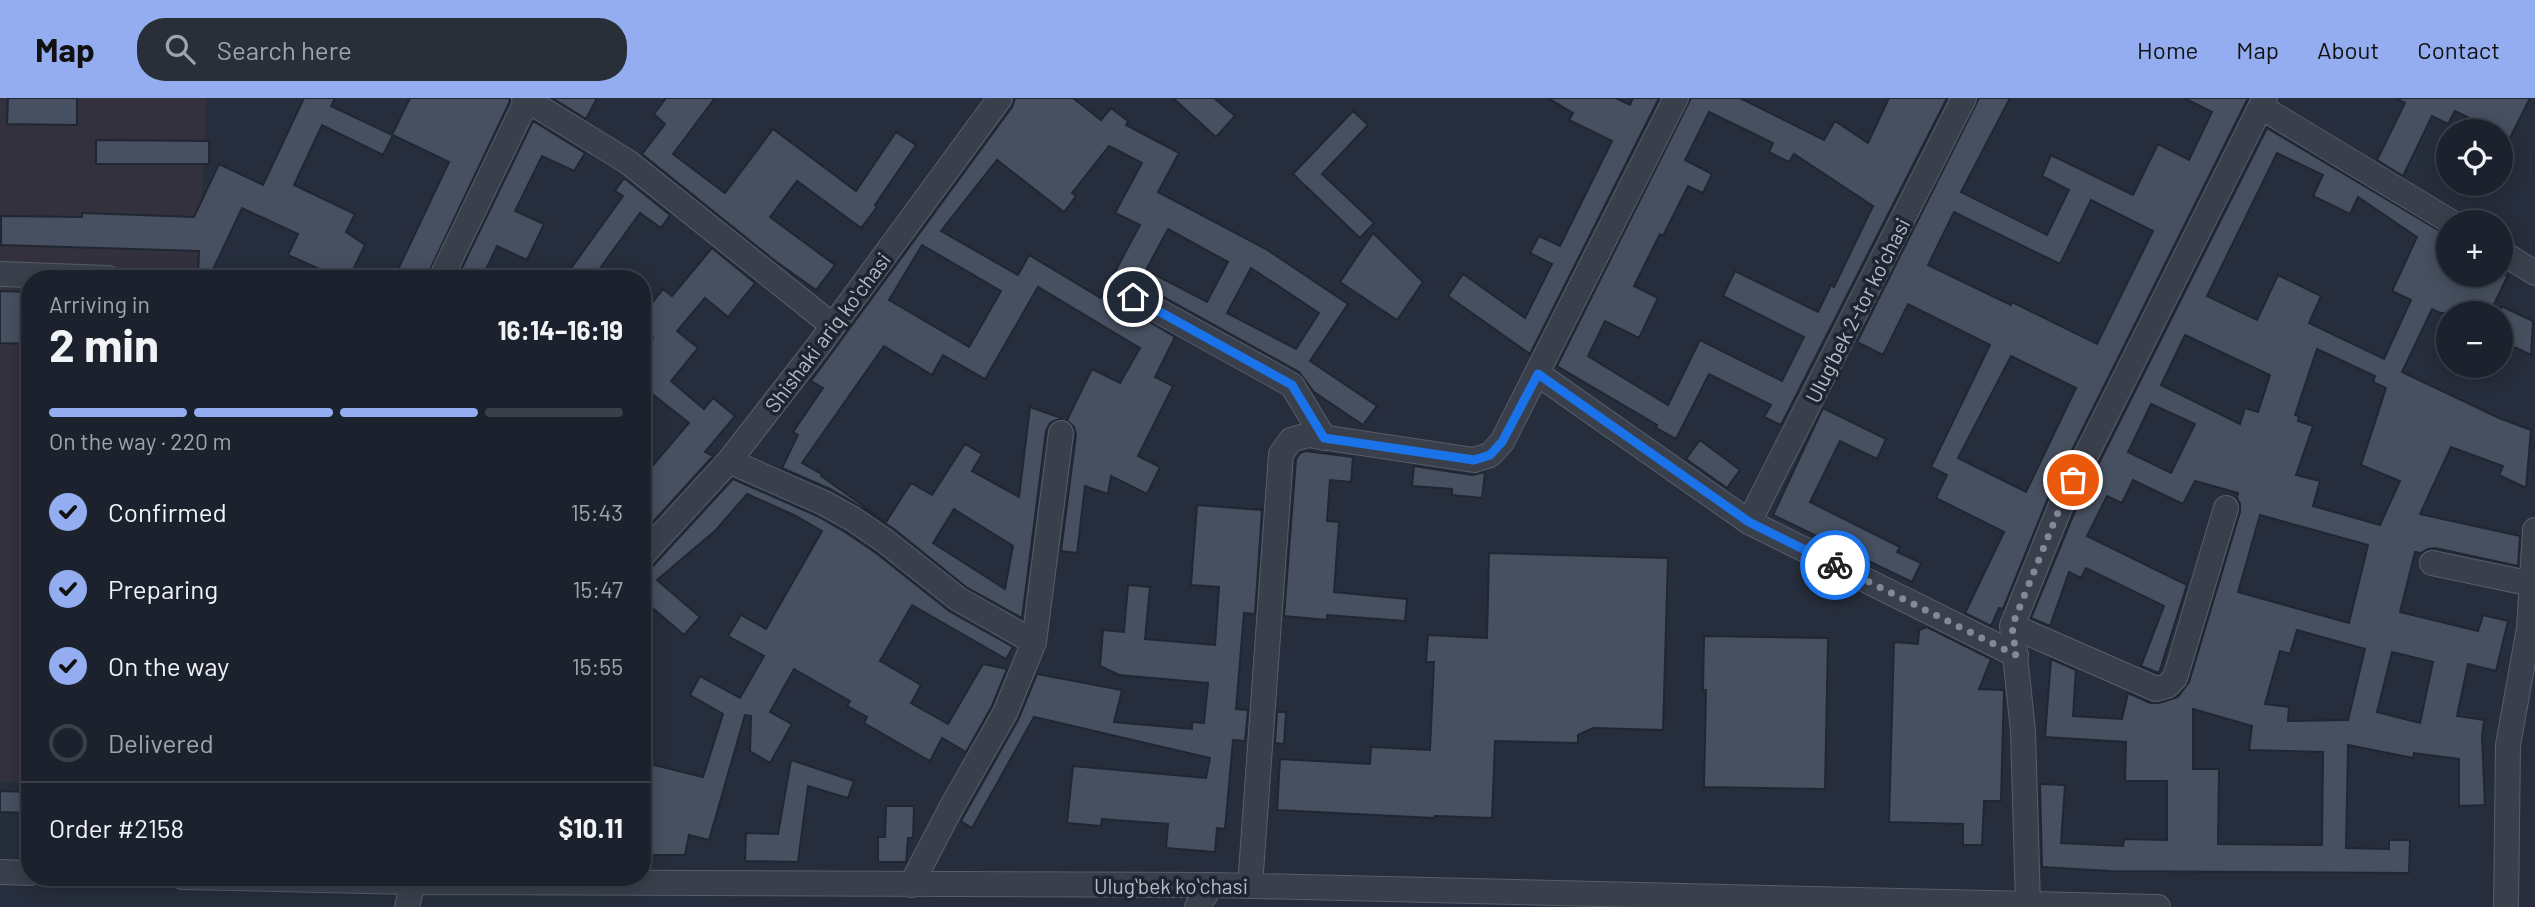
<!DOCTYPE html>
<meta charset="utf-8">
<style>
:root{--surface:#1c222d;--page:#292f39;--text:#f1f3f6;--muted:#a0a4aa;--line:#3a3f49;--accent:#93adf0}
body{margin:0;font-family:Barlow,sans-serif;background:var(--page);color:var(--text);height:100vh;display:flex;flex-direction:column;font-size:26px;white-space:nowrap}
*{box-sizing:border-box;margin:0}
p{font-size:23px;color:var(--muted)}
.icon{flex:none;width:38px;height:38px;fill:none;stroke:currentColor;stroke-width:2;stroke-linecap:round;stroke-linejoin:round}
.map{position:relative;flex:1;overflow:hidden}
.details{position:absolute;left:21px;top:172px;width:630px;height:616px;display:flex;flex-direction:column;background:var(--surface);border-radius:28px;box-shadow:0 4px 18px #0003,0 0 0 2px var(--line)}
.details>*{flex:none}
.tools{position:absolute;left:2436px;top:21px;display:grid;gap:14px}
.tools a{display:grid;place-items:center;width:77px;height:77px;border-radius:50%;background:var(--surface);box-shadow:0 4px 18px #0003,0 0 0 2px var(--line);font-size:35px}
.pin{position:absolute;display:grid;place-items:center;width:60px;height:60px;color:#fff;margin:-30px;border:4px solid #fff;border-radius:50%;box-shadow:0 2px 7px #0007}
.courier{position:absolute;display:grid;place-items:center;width:70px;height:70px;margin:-35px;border:5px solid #1a73e8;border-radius:50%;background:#fff;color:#222;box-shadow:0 2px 9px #0007}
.head em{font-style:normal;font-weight:700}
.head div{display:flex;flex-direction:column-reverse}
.head{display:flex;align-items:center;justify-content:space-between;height:119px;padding:0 28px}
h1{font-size:46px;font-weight:700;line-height:52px}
.bar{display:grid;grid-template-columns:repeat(4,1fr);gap:10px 7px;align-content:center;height:84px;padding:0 28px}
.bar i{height:9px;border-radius:5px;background:var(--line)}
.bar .active{background:var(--accent)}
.bar p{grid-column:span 4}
.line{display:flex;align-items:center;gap:18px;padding:0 28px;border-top:2px solid var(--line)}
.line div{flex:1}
ol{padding:0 28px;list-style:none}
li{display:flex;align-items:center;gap:21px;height:77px}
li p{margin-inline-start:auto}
li .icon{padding:7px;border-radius:50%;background:var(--accent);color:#111;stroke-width:4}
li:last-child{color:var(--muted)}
li i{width:38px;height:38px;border:4px solid var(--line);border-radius:50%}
header{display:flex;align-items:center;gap:42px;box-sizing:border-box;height:98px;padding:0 35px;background:var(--accent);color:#111}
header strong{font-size:33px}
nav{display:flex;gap:38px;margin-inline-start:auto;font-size:24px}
.search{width:490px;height:63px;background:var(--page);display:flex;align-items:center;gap:18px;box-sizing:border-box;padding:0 24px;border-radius:28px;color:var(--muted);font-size:26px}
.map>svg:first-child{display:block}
</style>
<header>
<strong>Map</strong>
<div class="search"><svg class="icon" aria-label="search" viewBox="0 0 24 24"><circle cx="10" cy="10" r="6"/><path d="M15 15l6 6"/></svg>Search here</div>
<nav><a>Home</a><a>Map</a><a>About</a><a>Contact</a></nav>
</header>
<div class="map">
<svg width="2535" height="809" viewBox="0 0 2535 809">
<rect width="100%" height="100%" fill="#262d3c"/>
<path fill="#34313e" d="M 0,0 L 206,0 L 200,180 L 30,180 L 30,685 L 0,684 Z"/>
<path fill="#475060" stroke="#212633" stroke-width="2" fill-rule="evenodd" d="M 8,0 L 77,0 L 77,27 L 7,26 Z
M 304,0 L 335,0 L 331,8 L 392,37 L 410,0 L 509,0 L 510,3 L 426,180 L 394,180 L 449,64 L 393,37 L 383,57 L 322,27 L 294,87 L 355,116 L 346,134 L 365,147 L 349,180 L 323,180 L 326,174 L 288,157 L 298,136 L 242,110 L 209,180 L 198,180 L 199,153 L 1,147 L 1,118 L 82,119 L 82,115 L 194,119 L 219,66 L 263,87 Z
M 552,0 L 597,0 L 586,21 Z
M 666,0 L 715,0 L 673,56 L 725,95 L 773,31 L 856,93 L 896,34 L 916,47 L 875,107 L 877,109 L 861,130 L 797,83 L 770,119 L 835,167 L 816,192 L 774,162 L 642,56 L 665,26 L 654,16 Z
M 1015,0 L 1073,0 L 1101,22 L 1111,10 L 1128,23 L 1126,27 L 1179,55 L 1158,94 L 1266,151 L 1348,206 L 1310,263 L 1377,308 L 1363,327 L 1314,294 L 1299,274 L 1140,186 L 1133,184 L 1126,186 L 1120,191 L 1118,199 L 1121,207 L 1175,239 L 1155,279 L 1173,288 L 1138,358 L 1160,369 L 1147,396 L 1111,378 L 1108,396 L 1085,388 L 1077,455 L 1061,453 L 1076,337 L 1074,329 L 1067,322 L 1092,271 L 1120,285 L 1140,250 L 1038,189 L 985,281 L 943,257 L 932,277 L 884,248 L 802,365 L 822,376 L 821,378 L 886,424 L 911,385 L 932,397 L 965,346 L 982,356 L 972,373 L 1019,399 L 1030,309 L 1061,320 L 1050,325 L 1046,333 L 1022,520 L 966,489 L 894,431 L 861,409 L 830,391 L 782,370 L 798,337 L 793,334 L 823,290 L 811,283 L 1012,9 ZM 1109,48 L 1142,65 L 1115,115 L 1140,127 L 1101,200 L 1029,157 L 1018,177 L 941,133 L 997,62 L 1064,114 L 1076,98 L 1072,95 ZM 1168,131 L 1228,164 L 1207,204 L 1146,172 ZM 922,147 L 1001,193 L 969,249 L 889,202 ZM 1251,170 L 1319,215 L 1296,251 L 1227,215 ZM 954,411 L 1013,448 L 1005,491 L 933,445 Z
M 1173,0 L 1214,0 L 1235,18 L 1216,39 Z
M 1548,0 L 1616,0 L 1630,7 L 1633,0 L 1659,0 L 1530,256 L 1448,198 L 1463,176 L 1525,220 L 1552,166 L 1530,155 L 1539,138 L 1560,148 L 1612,43 L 1569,22 L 1573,15 Z
M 1691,0 L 1740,0 L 1824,42 L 1835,23 L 1868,45 L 1889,0 L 1947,0 L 1781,327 L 1764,319 L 1771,307 L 1709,276 L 1676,341 L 1656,330 L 1657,327 L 1557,268 ZM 1709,14 L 1773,45 L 1769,54 L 1789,64 L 1794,56 L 1873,108 L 1834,189 L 1831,187 L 1818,214 L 1735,173 L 1723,198 L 1804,239 L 1782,283 L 1700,242 L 1668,307 L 1588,258 L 1605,223 L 1639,240 L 1658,200 L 1634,188 L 1660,136 L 1663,138 L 1688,88 L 1703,95 L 1712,76 L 1685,62 Z
M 1979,0 L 2010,0 L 1961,94 L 2047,137 L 2069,92 L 2042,78 L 2051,57 L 2133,97 L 2158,46 L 2189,62 L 2212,14 L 2184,0 L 2248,0 L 2048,400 L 2003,511 L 1999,510 L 1991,528 L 1965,515 L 2004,434 L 1936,400 L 1947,377 L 1931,369 L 1990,247 L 1908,206 L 1883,257 L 1857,244 ZM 2091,102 L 2153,133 L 2097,246 L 2012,204 L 2011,207 L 1928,167 L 1954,114 L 2060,166 ZM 2011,258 L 2076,290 L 2026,394 L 1958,360 Z
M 2396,0 L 2530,0 L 2510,40 L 2455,13 L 2448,26 L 2432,18 L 2403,78 L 2377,62 L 2405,5 Z
M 1353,13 L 1368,27 L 1322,76 L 1374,125 L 1360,140 L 1293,76 Z
M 533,23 L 585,55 L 574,73 L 542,58 L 515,113 L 544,126 L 527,162 L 497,148 L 482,180 L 457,180 Z
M 2267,30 L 2448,138 L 2448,177 L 2508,177 L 2490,215 L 2440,215 L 2432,211 L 2402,274 L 2499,320 L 2531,332 L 2526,390 L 2499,377 L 2503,368 L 2451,349 L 2420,416 L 2520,438 L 2518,468 L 2435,450 L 2428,451 L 2421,455 L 2415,454 L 2400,514 L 2478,533 L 2483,517 L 2508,523 L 2496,573 L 2468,566 L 2457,618 L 2484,622 L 2482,638 L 2485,707 L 2459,708 L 2459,661 L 2414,655 L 2413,660 L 2348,647 L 2346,750 L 2389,751 L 2389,742 L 2410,742 L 2409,775 L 2110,773 L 2042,769 L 2040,686 L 2065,687 L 2061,745 L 2123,748 L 2124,741 L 2167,742 L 2167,683 L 2125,683 L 2126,644 L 2045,639 L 2051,561 L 2076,572 L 2073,618 L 2122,621 L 2128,595 L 2150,605 L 2159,605 L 2178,599 L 2189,584 L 2240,414 L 2240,406 L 2237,400 L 2238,395 L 2195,383 L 2183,406 L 2133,382 L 2122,405 L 2107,398 L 2087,438 L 2187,487 L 2159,575 L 2141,568 L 2164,508 L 2086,470 L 2081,480 L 2069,474 L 2050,528 L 2031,520 L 2075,413 ZM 2277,55 L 2323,77 L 2313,98 L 2350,116 L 2358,99 L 2417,139 L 2392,193 L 2411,202 L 2384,261 L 2309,225 L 2321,198 L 2278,177 L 2257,222 L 2207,198 ZM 2185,237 L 2270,277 L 2258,314 L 2245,310 L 2240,326 L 2161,287 ZM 2317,251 L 2375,278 L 2373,284 L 2386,290 L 2361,367 L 2400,383 L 2380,427 L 2313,408 L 2320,383 L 2296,377 L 2313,328 L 2298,323 L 2299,318 L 2295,317 ZM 2151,306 L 2195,326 L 2171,375 L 2128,354 ZM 2260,417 L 2368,447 L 2349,525 L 2238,494 ZM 2297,532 L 2365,551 L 2348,622 L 2288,623 L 2289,609 L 2265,606 L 2280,553 L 2290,556 ZM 2392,554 L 2433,564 L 2420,625 L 2377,614 ZM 2193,611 L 2252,628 L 2249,652 L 2323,654 L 2322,747 L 2218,746 L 2219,671 L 2193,671 Z
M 96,42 L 209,43 L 209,66 L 96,66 Z
M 624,80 L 670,117 L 661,130 L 640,115 L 593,180 L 564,180 L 623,98 L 615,93 Z
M 1373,135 L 1423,184 L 1397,222 L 1340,184 Z
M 712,150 L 755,185 L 728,219 L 705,200 L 677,233 L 698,250 L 671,283 L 704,311 L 713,300 L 735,318 L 705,354 L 713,358 L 642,436 L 642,380 L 689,325 L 642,288 L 642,253 L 653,240 L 642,231 L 642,218 L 663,191 L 672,198 Z
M 0,193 L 30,194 L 30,246 L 0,245 Z
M 2501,208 L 2533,223 L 2531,257 L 2501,243 Z
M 1823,310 L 1886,341 L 1877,361 L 1840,343 L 1810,404 L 1900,449 L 1897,454 L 1921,465 L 1912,484 L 1773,417 Z
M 1700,342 L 1740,372 L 1727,390 L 1686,361 Z
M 1305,353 L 1353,359 L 1351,384 L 1330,382 L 1327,423 L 1339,424 L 1334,494 L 1407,501 L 1405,523 L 1327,517 L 1327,522 L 1284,518 L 1296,361 L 1300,355 Z
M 1414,368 L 1472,377 L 1485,374 L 1482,400 L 1452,397 L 1452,391 L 1412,388 Z
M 733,381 L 817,418 L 845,434 L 876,455 L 949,513 L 1013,549 L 1006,561 L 912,507 L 880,563 L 921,587 L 911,605 L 948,626 L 983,566 L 1007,571 L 992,608 L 966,654 L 942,640 L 930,663 L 864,625 L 867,619 L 847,608 L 850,603 L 794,571 L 770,614 L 792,626 L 770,665 L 750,653 L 751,618 L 745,617 L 709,742 L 689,737 L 685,757 L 642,757 L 642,664 L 703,679 L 723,616 L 690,597 L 700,578 L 740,600 L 764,558 L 728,538 L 741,517 L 766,531 L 822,433 L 794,417 L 747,396 L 716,432 L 657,482 L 700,519 L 684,537 L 642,501 L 642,472 L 653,468 Z
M 1197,407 L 1262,412 L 1255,516 L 1244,515 L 1236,611 L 1248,612 L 1245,643 L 1233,642 L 1225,731 L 1217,730 L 1215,754 L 1166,750 L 1168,726 L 1102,721 L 1101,728 L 1067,725 L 1073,668 L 1206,680 L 1210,660 L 1034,619 L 972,730 L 961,723 L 1018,622 L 1037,576 L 1122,592 L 1114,624 L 1192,631 L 1192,624 L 1204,625 L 1208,585 L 1119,577 L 1100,568 L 1103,532 L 1124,534 L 1128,487 L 1150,489 L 1145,541 L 1215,547 L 1219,489 L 1191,487 Z
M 1489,455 L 1668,460 L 1663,632 L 1593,630 L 1578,637 L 1578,645 L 1495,643 L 1492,720 L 1435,718 L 1434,720 L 1277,712 L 1280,661 L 1370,666 L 1371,649 L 1430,652 L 1434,564 L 1426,564 L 1428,537 L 1487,540 Z
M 1927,529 L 1991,561 L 1979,591 L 2004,592 L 2001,703 L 1984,703 L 1982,747 L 1963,747 L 1963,726 L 1889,724 L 1894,544 L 1918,546 L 1919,532 Z
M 1704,538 L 1828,540 L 1825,691 L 1704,689 L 1706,592 L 1703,592 Z
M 1277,614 L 1286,614 L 1284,646 L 1275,645 Z
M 791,662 L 854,683 L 848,700 L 808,688 L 798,764 L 745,763 L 746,735 L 778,736 Z
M 0,693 L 30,694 L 30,715 L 0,714 Z
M 886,708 L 914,708 L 913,740 L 908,740 L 906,764 L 878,764 L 878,739 L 885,739 Z"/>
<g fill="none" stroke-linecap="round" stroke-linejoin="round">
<g stroke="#585d6a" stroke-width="26">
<path id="minor" d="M 524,0 L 628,64 L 832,227
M 2261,9 L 2451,124
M 2501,154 L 2535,175
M 0,176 L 108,180
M 441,180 L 527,2
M 1133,199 L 1292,287 L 1324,340
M 1538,276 L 1749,424 L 2016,557
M 729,363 L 824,405 L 853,421 L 885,443 L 958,501 L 1034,544
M 1749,424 L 1964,0
M 642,458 L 729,363 L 816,251 L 1000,0
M 2432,465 L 2532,486
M 2012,528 L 2156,591 L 2167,588 L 2175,580 L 2226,410
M 0,774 L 30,775
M 183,779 L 411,784 L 1212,787 L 2158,809
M 911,787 L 951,710 L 1005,615 L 1034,544 L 1061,335
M 1250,788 L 1281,356 L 1291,342 L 1308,337 L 1474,362 L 1490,357 L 1502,344 L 1676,0
M 2028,807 L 2023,633 L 2012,528 L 2061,407 L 2265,0
M 407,809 L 414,779
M 1197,809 L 1212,787
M 2506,809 L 2508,647 L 2529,530 L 2535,432"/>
</g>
<use href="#minor" stroke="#3a3f4c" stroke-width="24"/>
</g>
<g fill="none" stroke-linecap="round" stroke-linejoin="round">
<path stroke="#848996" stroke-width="7" stroke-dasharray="0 12.6" d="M 1835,467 L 2016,557 L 2012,528 L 2061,407 L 2073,382"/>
<path stroke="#1a73e8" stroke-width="9" d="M 1133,199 L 1292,287 L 1324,340 L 1474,362 L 1490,357 L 1502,344 L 1538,276 L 1749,424 L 1835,467"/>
</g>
<g text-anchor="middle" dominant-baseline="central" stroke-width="7" stroke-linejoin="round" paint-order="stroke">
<g font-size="21" fill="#b6bbc7" stroke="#1f2431">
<text transform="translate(1857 212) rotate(-63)">Ulugʼbek 2-tor koʼchasi</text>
<text transform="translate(827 234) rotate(-53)">Shishaki ariq koʻchasi</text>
<text x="1171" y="787">Ulugʻbek koʻchasi</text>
</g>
</g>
</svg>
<div class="tools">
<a><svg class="icon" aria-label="locate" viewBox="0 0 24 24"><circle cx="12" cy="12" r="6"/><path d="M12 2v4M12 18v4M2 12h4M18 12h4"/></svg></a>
<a>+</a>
<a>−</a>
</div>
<div class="pin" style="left:2073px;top:382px;background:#ea580c"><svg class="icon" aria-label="bag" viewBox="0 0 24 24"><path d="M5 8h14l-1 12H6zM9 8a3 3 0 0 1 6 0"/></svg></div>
<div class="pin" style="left:1133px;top:199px;background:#1f2937"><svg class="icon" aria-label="home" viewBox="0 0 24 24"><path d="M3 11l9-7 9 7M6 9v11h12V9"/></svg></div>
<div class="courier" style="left:1835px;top:467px"><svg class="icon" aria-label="bike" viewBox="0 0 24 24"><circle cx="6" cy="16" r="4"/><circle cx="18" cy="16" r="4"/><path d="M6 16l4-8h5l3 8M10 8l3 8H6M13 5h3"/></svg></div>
<section class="details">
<div class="head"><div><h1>2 min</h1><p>Arriving in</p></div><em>16:14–16:19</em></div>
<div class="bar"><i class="active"></i><i class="active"></i><i class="active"></i><i></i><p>On the way · 220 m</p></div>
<ol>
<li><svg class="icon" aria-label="check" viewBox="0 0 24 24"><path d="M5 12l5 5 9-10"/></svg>Confirmed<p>15:43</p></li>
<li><svg class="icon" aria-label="check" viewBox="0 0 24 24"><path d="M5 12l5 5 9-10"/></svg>Preparing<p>15:47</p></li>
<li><svg class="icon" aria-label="check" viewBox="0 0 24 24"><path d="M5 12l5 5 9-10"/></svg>On the way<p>15:55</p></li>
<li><i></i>Delivered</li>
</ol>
<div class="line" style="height:91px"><div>Order #2158</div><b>$10.11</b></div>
</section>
</div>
